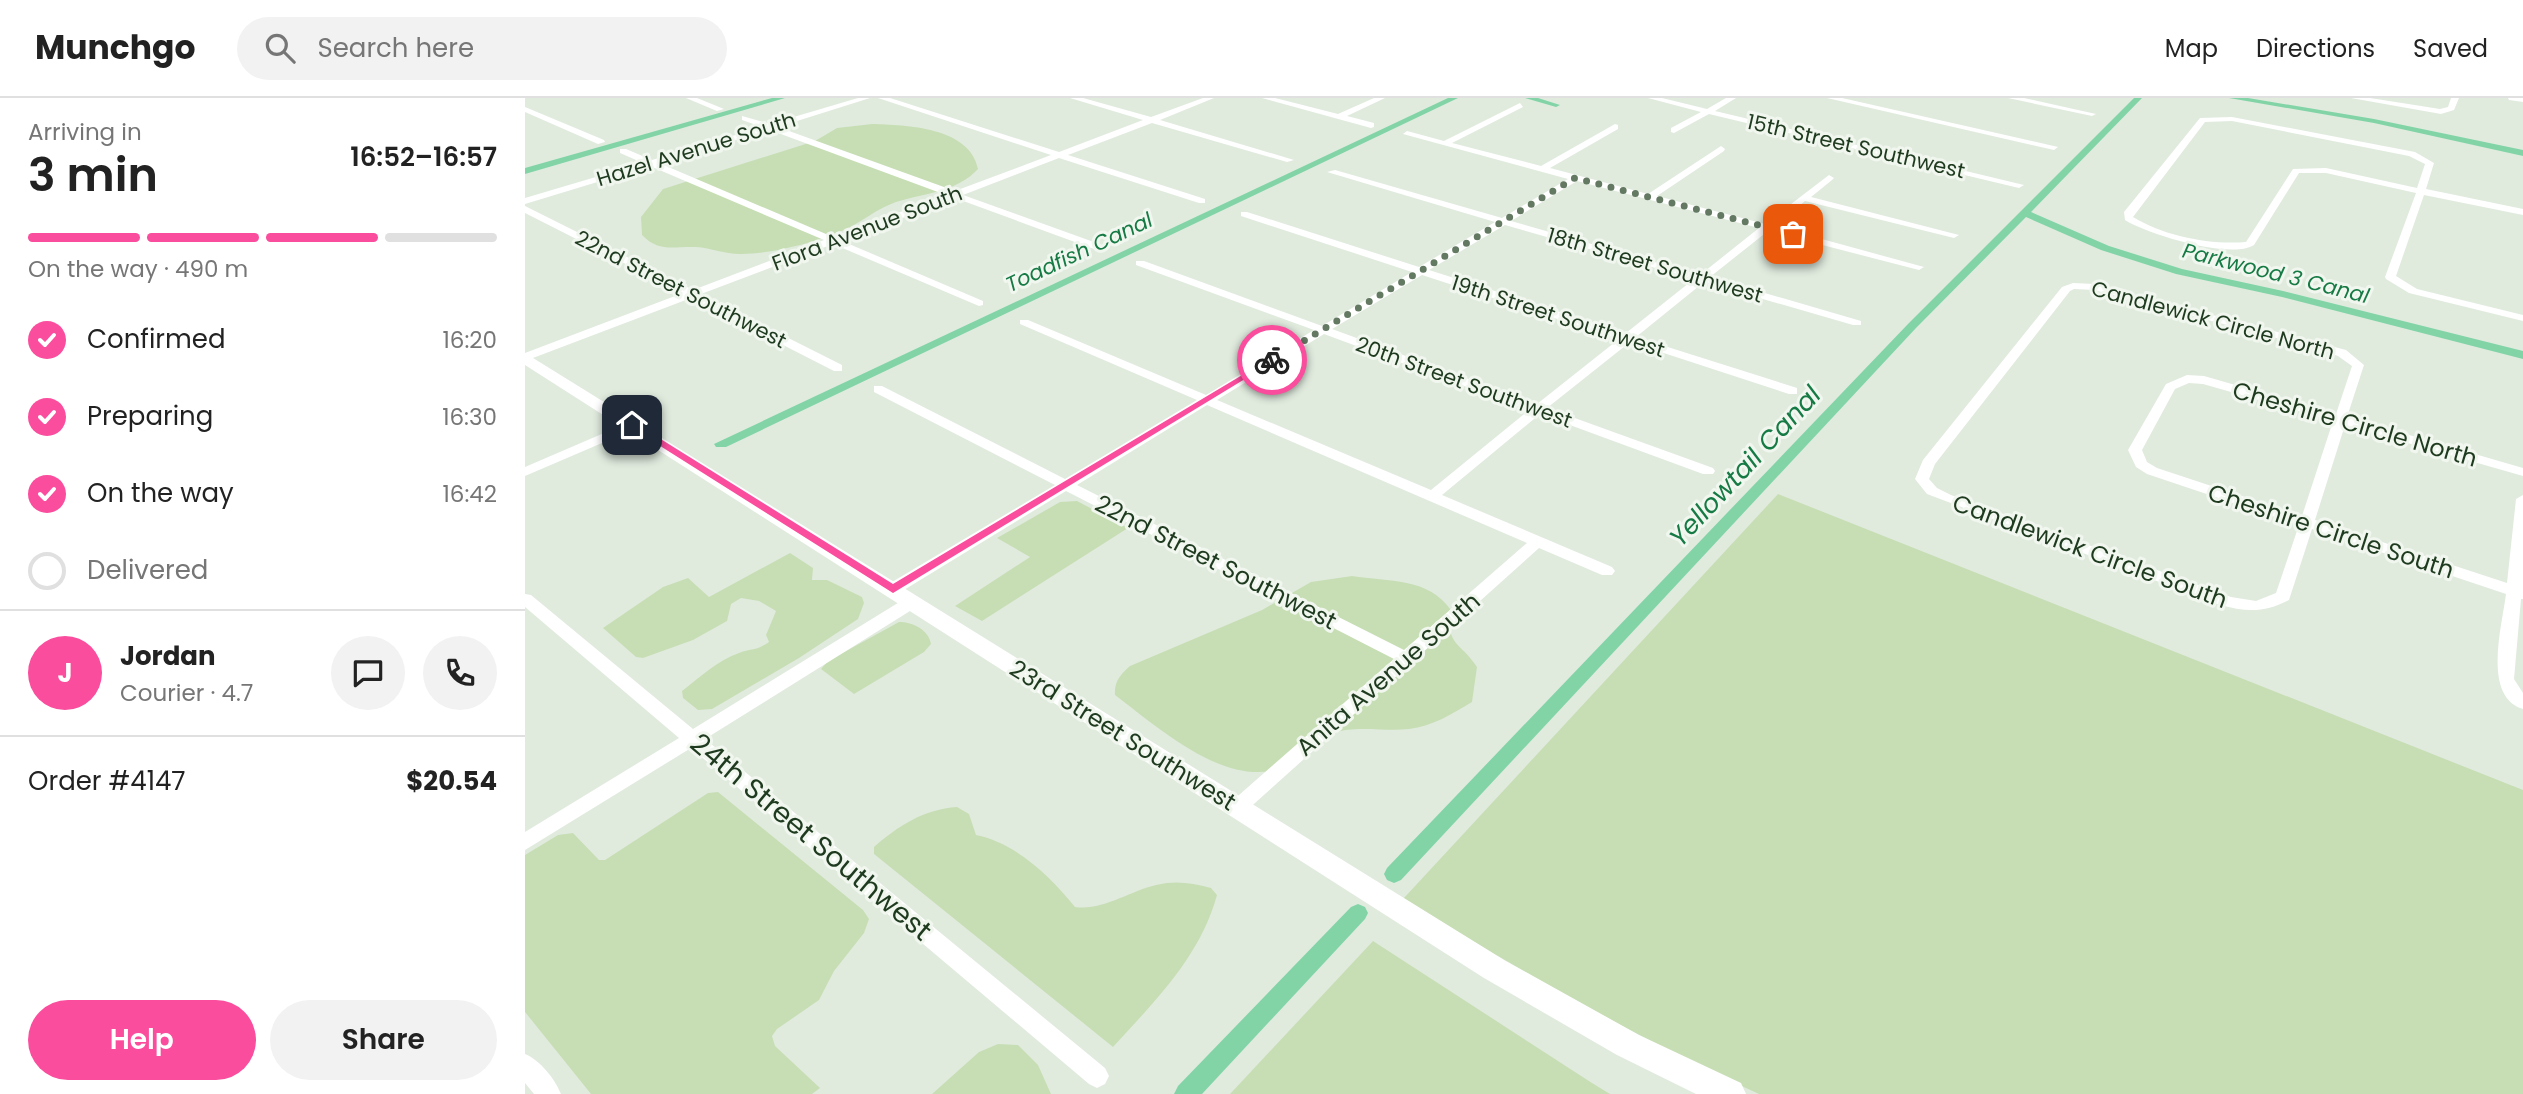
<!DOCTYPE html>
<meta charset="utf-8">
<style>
:root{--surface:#fff;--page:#f2f2f2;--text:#222;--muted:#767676;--line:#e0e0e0;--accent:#fa4d9d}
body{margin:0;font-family:Poppins,sans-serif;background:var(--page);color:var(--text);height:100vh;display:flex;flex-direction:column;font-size:26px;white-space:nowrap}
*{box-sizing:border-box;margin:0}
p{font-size:23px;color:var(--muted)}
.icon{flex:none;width:38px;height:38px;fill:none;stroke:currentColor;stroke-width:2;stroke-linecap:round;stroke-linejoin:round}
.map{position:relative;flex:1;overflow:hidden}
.panel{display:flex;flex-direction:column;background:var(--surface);width:525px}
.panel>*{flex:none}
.pin{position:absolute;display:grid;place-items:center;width:60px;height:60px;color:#fff;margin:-30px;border-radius:14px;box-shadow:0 4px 10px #0006}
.courier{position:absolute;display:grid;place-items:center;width:70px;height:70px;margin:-35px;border:5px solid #fa4d9d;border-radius:50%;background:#fff;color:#222;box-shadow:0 2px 9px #0007}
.head em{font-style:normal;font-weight:600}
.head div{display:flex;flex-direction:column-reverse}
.head{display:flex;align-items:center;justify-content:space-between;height:119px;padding:0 28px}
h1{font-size:46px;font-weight:600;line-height:52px}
.bar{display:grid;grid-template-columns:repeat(4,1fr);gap:10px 7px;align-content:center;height:84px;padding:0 28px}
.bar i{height:9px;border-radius:5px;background:var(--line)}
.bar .active{background:var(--accent)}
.bar p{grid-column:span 4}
.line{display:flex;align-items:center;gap:18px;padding:0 28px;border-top:2px solid var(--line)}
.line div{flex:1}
.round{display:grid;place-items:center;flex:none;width:74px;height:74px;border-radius:37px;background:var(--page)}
ol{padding:0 28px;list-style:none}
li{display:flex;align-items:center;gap:21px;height:77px}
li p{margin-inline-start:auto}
li .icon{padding:7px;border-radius:50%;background:var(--accent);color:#fff;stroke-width:4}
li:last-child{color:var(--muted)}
li i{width:38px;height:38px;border:4px solid var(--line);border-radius:50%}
.cta{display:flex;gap:14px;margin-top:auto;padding:14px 28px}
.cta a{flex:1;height:80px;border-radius:42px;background:var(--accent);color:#fff;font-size:28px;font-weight:600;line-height:80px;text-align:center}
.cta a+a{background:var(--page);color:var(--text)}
header{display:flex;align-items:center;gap:42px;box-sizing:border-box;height:98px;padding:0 35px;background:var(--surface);border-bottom:2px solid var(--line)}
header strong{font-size:33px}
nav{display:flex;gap:38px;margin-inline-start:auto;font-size:24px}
.search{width:490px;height:63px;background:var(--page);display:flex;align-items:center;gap:18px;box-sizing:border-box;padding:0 24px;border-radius:38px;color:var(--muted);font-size:26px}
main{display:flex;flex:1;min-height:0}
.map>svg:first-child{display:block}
</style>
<header>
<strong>Munchgo</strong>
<div class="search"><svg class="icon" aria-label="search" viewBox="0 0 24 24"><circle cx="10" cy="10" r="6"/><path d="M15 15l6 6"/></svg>Search here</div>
<nav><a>Map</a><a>Directions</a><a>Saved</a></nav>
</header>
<main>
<section class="panel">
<div class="head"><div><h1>3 min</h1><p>Arriving in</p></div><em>16:52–16:57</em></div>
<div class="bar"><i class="active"></i><i class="active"></i><i class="active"></i><i></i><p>On the way · 490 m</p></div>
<ol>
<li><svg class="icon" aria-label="check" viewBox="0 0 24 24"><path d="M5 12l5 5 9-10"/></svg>Confirmed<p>16:20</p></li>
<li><svg class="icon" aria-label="check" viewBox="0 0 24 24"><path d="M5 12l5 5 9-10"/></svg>Preparing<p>16:30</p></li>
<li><svg class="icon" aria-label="check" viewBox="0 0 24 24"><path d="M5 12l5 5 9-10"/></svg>On the way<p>16:42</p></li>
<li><i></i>Delivered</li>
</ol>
<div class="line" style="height:126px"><b class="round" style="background:var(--accent);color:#fff">J</b><div><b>Jordan</b><p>Courier · 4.7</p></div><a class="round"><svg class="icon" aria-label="chat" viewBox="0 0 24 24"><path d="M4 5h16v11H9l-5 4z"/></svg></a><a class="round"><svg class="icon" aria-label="phone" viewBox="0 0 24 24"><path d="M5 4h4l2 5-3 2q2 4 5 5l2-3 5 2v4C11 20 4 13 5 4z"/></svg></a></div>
<div class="line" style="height:91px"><div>Order #4147</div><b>$20.54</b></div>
<div class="cta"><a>Help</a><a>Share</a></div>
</section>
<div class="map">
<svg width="1998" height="996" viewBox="0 0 1998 996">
<rect width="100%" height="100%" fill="#e0ebde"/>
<path fill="#c7deb5" d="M 347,26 C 381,27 445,29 453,71 C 432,94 400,95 371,104 C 351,111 337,124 319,132 C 292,144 243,157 214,156 C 200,156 186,150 171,149 C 149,148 134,155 117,137 L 116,119 L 138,91 L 290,43 L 312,30 Z
M 1253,396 L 1998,692 L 1998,996 L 1234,996 C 1108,938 996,873 878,801 Z
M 552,403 L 603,430 L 457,523 L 430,508 L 505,459 L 472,440 L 535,404 Z
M 265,455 L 288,470 L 287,482 L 302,482 L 337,499 L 339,505 L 333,521 L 274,560 L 187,611 L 173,612 L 158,600 L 157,593 C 175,579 192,563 214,555 C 227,550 229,554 244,544 L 241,537 L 251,513 L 234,503 L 216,500 L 206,506 L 202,523 L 168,542 L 118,560 L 111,559 L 78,530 L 138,489 L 163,480 L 184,499 Z
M 827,478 C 865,484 902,479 926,512 C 920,548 936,544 952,569 L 947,604 C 927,616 908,628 884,631 C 861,634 831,627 809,635 C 788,643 773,666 750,672 C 695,686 630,627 590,597 C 589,583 596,576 605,568 L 737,512 L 786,484 Z
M 374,524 C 388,524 404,532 406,546 L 399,554 L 329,596 L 296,571 L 303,563 Z
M 193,694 L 338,812 L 344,821 L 339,835 L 309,873 L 294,902 L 252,931 L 247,938 L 250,948 L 295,990 L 287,996 L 66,996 L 0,914 L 0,757 L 33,737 L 48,735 L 74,762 L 80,762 L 183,695 Z
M 432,709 L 444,716 L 451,737 C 491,745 525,778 550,809 C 577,813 605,793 631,787 C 651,782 667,785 686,790 L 692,797 C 675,859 630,903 588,949 L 349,756 L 349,749 C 373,728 399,711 432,709 Z
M 848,843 L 1067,985 L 1085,996 L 705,996 Z
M 473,946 L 493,947 L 513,967 L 526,996 L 407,996 L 454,954 Z"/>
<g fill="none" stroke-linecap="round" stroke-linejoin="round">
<path fill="#82d4a7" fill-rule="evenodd" d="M 247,0 L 260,0 L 0,76 L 0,70 Z
M 923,0 L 933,0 L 201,349 L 191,349 L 189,346 Z
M 1000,0 L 1013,0 L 1035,7 L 1031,9 Z
M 1609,0 L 1617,0 L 1506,114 L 1584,148 L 1657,171 L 1758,193 L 1998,253 L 1998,261 L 1757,199 L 1651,176 L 1576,152 L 1501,119 L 1391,230 L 876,782 L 869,785 L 862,782 L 859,776 L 862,770 L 1383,226 Z
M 1704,0 L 1723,0 L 1849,21 L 1998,52 L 1998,58 L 1849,25 Z
M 833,806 L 840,809 L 843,815 L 840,821 L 677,996 L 649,996 L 653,988 L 826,809 Z"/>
<path fill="#fff" fill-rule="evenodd" d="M 161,0 L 172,0 L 199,11 L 192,13 Z
M 333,0 L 345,0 L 253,29 L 430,93 L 526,57 L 353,0 L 365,0 L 534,54 L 618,22 L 545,0 L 558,0 L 626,19 L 678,0 L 689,0 L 635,22 L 769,62 L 762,64 L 627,25 L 543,57 L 680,101 L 680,105 L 674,105 L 534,60 L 438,97 L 577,147 L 577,151 L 569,151 L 430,100 L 317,143 L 458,203 L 458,207 L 454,208 L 308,146 L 176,196 L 317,267 L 317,273 L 309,273 L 166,200 L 0,263 L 0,255 L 158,195 L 0,115 L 0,108 L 168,192 L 299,142 L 125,68 L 0,106 L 0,100 L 118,65 L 95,55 L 95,51 L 101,51 L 127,62 L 237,29 L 217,22 L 217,18 L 245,26 ZM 245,32 L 421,97 L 308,139 L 134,65 Z
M 737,0 L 750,0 L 813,16 L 849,0 L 860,0 L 822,18 L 849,25 L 849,29 L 846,30 Z
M 1123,0 L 1137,0 L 1182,11 L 1201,0 L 1211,0 L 1190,13 L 1499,87 L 1494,90 L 1184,16 L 1149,35 L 1146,34 L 1146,30 L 1176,14 Z
M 1302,0 L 1317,0 L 1533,49 L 1529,52 Z
M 1483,0 L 1499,0 L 1571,16 L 1567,18 Z
M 1826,0 L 1845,0 L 1915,11 L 1923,9 L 1926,0 L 1934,0 L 1929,12 L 1916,16 Z
M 1983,0 L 1998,0 L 1998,4 L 1984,2 Z
M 995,5 L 998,9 L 927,45 L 1016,68 L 1090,26 L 1093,27 L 1093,31 L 1025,70 L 1123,96 L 1196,48 L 1200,51 L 1199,53 L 1132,98 L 1240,126 L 1304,77 L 1309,80 L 1307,82 L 1286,99 L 1434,137 L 1429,140 L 1280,103 L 1249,128 L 1399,169 L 1394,172 L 1243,133 L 1185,179 L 1336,223 L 1336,227 L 1328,227 L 1179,184 L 1111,239 L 1272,290 L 1272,296 L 1264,296 L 1105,244 L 1022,310 L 1188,370 L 1190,373 L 1188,376 L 1178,376 L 1015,316 L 917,397 L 1087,469 L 1090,473 L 1087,477 L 1077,477 L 1014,450 L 720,714 L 713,717 L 706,714 L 703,709 L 706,704 L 869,561 L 541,393 L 374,495 L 362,495 L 360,491 L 362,487 L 530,387 L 349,294 L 349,288 L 357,288 L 540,381 L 672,302 L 495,226 L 495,222 L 503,222 L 681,297 L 789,232 L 611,167 L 611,163 L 619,163 L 797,228 L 887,174 L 716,118 L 716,114 L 722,114 L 894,169 L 970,124 L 802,74 L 810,72 L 977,120 L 1043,81 L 878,36 L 882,33 L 919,43 ZM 1052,83 L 1234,130 L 1175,177 L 986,123 ZM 980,127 L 1169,181 L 1101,235 L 904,172 ZM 897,177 L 1094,241 L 1012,306 L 807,231 ZM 799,236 L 1004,312 L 906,392 L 692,302 ZM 682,307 L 1002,445 L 879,552 L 552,387 Z
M 0,9 L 79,42 L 80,44 L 73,46 L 0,14 Z
M 1707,19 L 1890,54 L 1909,65 L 1901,91 L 1998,111 L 1998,117 L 1899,97 L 1871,178 L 1892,191 L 1998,217 L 1998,223 L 1884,195 L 1861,181 L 1860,179 L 1891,95 L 1801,75 L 1774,75 L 1729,147 C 1706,162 1622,136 1600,122 L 1599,114 L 1675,20 ZM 1707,23 L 1884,58 L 1900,66 L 1892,90 L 1801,70 L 1768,71 L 1721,144 C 1684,147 1639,138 1608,119 L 1680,24 Z
M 1548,185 L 1569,186 L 1821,252 L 1839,267 L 1822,319 L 1998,370 L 1998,378 L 1820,327 L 1790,422 L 1982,485 L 1991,401 L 1998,397 L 1998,501 L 1996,501 L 1989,581 L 1998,595 L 1998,611 C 1957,599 1977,528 1981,496 L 1787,431 L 1764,502 C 1740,515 1721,514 1695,507 L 1402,396 L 1390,381 L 1398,362 L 1537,189 ZM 1549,191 L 1569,192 L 1797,252 L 1813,258 L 1827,268 L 1811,316 L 1679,278 L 1662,277 L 1641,286 L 1603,352 L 1611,369 L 1622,376 L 1774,427 L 1751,495 L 1731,503 L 1706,499 L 1426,397 L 1412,390 L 1404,381 L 1410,366 L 1545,193 ZM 1664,285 L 1678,286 L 1808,323 L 1777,418 L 1632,370 L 1622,364 L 1617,352 L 1650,291 Z
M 107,323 L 112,324 L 112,330 L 0,378 L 0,369 Z
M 0,496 L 6,497 L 168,631 L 381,500 L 393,500 L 395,504 L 393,508 L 180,641 L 580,970 L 584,978 L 580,986 L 572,990 L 564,986 L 166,650 L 0,752 L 0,734 L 154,640 L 0,509 Z
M 0,956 C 15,962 30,981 36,996 L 9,996 L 0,985 Z"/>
<path fill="#fff" fill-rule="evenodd" d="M 0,255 L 979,862 L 1114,937 L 1216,985 L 1221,996 L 1171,996 L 1092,957 L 959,880 L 0,267 Z"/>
</g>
<path fill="#fa4d9d" d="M 744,261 L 751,262 L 368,495 L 102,327 L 110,325 L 368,486 Z"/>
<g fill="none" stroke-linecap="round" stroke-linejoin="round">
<path stroke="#637962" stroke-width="7" stroke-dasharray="0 12.6" d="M 747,262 L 1050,80 L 1268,136"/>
</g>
<g text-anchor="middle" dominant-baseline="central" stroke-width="6" stroke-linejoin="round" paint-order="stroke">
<g font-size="21" fill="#1f3b1f" stroke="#f1f7ef">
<text transform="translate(1331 48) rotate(13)">15th Street Southwest</text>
<text transform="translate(171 51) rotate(-17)">Hazel Avenue South</text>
<text transform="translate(342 130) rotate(-21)">Flora Avenue South</text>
<text transform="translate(1130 167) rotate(16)">18th Street Southwest</text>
<text transform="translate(156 191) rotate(27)">22nd Street Southwest</text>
<text transform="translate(1033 218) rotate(18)">19th Street Southwest</text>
<text transform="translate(1688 222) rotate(15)">Candlewick Circle North</text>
<text transform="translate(939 284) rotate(20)">20th Street Southwest</text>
</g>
<g font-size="21" font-style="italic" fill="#167a44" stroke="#f1f7ef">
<text transform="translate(554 154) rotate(-25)">Toadfish Canal</text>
<text transform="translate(1751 175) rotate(14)">Parkwood 3 Canal</text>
</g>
<g font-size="24" fill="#1f3b1f" stroke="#f1f7ef">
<text transform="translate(1830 326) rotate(16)">Cheshire Circle North</text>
<text transform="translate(1806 433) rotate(18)">Cheshire Circle South</text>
<text transform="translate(1565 453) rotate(20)">Candlewick Circle South</text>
<text transform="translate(691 464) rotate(27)">22nd Street Southwest</text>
<text transform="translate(863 576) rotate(-41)">Anita Avenue South</text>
<text transform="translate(598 637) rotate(32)">23rd Street Southwest</text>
</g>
<g font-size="26" font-style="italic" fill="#167a44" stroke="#f1f7ef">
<text transform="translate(1220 368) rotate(-47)">Yellowtail Canal</text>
</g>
<g font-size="28" fill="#1f3b1f" stroke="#f1f7ef">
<text transform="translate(286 739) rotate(40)">24th Street Southwest</text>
</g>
</g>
</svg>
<div class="pin" style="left:1268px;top:136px;background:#ea580c"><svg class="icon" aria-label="bag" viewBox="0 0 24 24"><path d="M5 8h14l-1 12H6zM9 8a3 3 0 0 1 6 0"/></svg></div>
<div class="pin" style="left:107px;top:327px;background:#1f2937"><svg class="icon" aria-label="home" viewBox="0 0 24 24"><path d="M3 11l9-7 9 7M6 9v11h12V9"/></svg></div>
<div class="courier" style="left:747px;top:262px"><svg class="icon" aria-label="bike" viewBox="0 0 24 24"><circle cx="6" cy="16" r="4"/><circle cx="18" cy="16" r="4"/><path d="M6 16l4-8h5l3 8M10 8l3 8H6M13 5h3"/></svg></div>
</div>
</main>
